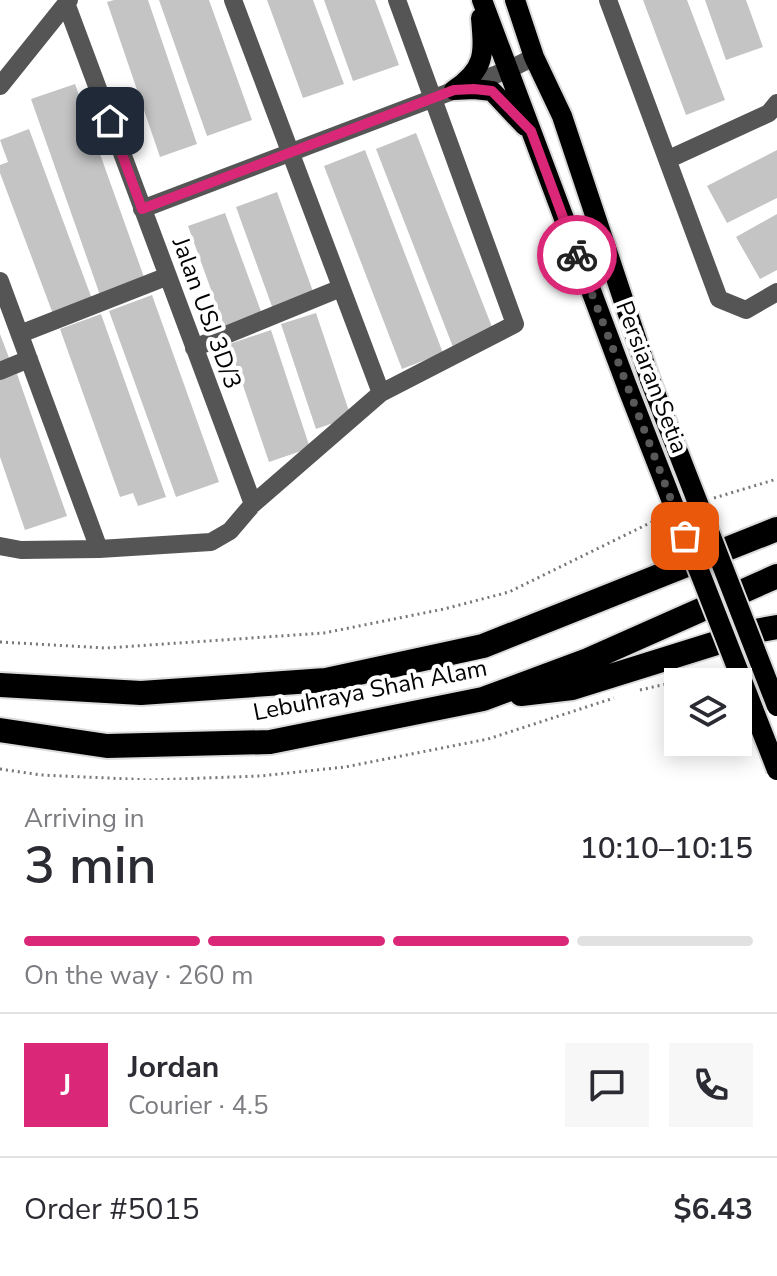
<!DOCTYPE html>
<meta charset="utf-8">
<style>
:root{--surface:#fff;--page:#f7f7f7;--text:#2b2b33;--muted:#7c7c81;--line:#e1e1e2;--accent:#db2777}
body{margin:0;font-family:"Nunito Sans",sans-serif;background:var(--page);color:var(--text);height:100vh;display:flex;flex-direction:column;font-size:30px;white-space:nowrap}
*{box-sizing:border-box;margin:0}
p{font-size:26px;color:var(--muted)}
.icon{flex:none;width:44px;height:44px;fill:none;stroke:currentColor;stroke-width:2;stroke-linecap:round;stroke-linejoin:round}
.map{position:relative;height:780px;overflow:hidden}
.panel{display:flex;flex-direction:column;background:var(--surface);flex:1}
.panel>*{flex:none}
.controls{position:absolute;left:664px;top:668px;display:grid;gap:16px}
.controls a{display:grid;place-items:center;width:88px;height:88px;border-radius:0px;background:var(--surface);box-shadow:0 4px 20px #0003;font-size:40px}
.pin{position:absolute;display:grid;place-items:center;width:68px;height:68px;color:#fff;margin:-34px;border-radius:16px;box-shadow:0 4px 12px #0006}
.courier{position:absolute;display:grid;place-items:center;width:80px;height:80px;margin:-40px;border:6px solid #db2777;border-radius:50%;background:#fff;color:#222;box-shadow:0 2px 10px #0007}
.head em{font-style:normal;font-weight:600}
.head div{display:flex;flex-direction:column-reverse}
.head{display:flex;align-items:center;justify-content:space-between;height:136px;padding:0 24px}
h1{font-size:52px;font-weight:600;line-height:60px}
.bar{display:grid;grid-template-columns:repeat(4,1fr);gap:12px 8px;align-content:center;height:96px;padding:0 24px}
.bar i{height:10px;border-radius:6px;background:var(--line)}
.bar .on{background:var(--accent)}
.bar p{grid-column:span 4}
.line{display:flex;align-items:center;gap:20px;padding:0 24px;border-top:2px solid var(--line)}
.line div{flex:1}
.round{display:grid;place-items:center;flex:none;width:84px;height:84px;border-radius:0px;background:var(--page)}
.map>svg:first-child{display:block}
</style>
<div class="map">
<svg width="777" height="780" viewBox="0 0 777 780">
<rect width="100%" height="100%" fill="#fff"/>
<path fill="#c4c4c4" d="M 114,0 L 148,0 L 197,144 L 160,157 L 107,2 Z
M 159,0 L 209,0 L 252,120 L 207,136 Z
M 267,0 L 313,0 L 344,84 L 303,98 Z
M 324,0 L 375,0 L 399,65 L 353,81 Z
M 643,0 L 687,0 L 725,100 L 686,115 Z
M 705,0 L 746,0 L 763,47 L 726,60 Z
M 75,84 L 145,280 L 100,295 L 31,99 Z
M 29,129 L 92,299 L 53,314 L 0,173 L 0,165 L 8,162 L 0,140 Z
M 416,133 L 494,332 L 453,347 L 376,149 Z
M 365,150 L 443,353 L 402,369 L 324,166 Z
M 777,150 L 777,198 L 727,223 L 707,186 Z
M 277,192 L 315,297 L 274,312 L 236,207 Z
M 225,213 L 263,317 L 226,331 L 188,226 Z
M 777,214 L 777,270 L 760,279 L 736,237 Z
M 152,295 L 219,482 L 176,497 L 109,311 Z
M 316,313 L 351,417 L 316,429 L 281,324 Z
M 101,314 L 166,497 L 138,506 L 133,493 L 120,497 L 60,329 Z
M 271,330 L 310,448 L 269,462 L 229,344 Z
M 0,334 L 11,363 L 0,367 Z
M 17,374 L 67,516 L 25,530 L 0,457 L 0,379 Z"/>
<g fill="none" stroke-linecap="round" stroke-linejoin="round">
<g stroke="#dbdbdb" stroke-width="24">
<path id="major" d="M 482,0 L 628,389
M 515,0 L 534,57 L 562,116 L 650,380
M 454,90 C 486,69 484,53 481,18
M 454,90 L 474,89 L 492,91 L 525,126"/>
</g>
<g stroke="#dbdbdb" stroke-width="28">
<path id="highway" d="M 0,685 L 141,693 L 326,680 L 483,646 L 777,529
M 521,694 L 572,688 L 755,631 L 777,627
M 0,730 L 107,746 L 270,742 L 483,699 L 588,660 L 777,576"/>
</g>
<path stroke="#777" stroke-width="3" stroke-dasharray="2 4" stroke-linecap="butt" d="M 714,498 L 777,479
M 0,642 L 106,648 L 324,633 L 444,609 L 509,592 L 658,519
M 640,690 L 719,672
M 0,769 L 41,775 L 151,780 L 260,776 L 345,767 L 488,739 L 614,698"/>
<path stroke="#555" stroke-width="18" d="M 233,0 L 381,393
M 608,0 L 719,299 L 746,310 L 777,292
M 66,3 L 253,504
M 0,86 L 69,0
M 669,159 L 769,113 L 777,103
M 142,209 L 508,70 L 534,57
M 0,281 L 99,549
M 20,334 L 168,276
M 194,348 L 341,288
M 0,371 L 29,359
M 0,546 L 21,550 L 99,549 L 211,542 L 230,531 L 253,504 L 381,393 L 515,324 L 397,0"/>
<use href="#major" stroke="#000" stroke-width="20"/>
<use href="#highway" stroke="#000" stroke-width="24"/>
<g stroke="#dbdbdb" stroke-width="24" stroke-linecap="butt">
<path id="major-bridge" d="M 650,380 L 777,706
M 628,389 L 777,770"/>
</g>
<use href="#major-bridge" stroke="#000" stroke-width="20"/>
</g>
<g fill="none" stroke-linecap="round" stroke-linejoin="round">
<path stroke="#595959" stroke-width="8" stroke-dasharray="0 14.4" d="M 577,255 L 685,536"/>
<path stroke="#db2777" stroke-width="10" d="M 110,121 L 142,209 L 454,90 L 474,89 L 492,91 L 531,131 L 577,255"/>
</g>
<g text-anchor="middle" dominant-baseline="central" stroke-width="8" stroke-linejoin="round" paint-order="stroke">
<g font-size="24" fill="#000" stroke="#fff">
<text transform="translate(207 313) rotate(70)">Jalan USJ 3D/3</text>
<text transform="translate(652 377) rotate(69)">Persiaran Setia</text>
<text transform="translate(370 690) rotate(-11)">Lebuhraya Shah Alam</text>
</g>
</g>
</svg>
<div class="controls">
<a><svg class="icon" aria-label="layers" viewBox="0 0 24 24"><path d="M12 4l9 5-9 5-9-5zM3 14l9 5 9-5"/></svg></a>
</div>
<div class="pin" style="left:685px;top:536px;background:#ea580c"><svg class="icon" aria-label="bag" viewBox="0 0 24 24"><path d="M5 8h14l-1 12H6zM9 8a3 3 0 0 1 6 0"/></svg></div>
<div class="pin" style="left:110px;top:121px;background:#1f2937"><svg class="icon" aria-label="home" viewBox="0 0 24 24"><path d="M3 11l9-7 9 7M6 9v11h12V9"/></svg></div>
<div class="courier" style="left:577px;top:255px"><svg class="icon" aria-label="bike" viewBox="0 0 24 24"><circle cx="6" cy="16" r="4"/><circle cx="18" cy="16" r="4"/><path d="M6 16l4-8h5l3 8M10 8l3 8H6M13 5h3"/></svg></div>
</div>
<section class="panel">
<div class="head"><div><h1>3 min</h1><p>Arriving in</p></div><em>10:10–10:15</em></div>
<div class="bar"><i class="on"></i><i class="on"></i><i class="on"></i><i></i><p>On the way · 260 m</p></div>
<div class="line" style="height:144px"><b class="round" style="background:var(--accent);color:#fff">J</b><div><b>Jordan</b><p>Courier · 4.5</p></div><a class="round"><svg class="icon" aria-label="chat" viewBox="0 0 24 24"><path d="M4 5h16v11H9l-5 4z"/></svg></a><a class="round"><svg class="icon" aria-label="phone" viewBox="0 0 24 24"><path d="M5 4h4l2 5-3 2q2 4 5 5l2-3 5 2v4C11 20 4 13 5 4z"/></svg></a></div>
<div class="line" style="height:104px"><div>Order #5015</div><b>$6.43</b></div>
</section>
